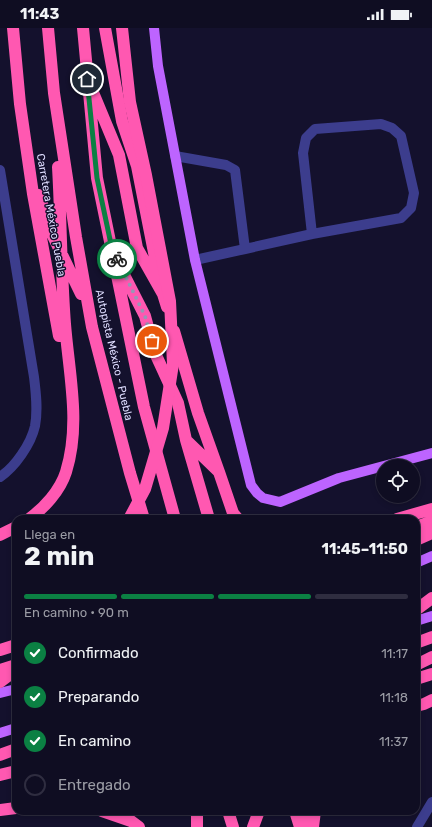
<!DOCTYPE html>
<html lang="es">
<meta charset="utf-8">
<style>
:root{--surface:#0f0d22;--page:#1d1b2f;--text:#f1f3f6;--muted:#9b9ca5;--line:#2f2d40;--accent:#0b8043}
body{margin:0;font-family:Rubik,sans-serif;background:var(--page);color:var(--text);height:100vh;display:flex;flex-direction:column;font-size:15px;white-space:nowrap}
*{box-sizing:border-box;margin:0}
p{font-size:13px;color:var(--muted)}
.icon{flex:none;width:22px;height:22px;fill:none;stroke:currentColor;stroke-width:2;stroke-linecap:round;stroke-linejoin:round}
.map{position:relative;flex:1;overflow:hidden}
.side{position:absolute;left:12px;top:487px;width:408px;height:300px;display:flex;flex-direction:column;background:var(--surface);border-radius:12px;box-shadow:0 2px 6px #0003,0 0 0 1px var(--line)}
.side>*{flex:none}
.buttons{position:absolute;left:376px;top:431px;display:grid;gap:8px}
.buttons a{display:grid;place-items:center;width:44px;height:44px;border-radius:50%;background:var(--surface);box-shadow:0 2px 6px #0003,0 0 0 1px var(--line);font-size:20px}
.pin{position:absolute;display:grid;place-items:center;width:34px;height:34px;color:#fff;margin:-17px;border:2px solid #fff;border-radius:50%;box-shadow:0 1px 4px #0007}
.courier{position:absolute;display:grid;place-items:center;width:40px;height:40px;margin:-20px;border:3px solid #0b8043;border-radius:50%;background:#fff;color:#222;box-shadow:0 1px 5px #0007}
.overview em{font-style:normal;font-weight:700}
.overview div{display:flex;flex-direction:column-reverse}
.overview{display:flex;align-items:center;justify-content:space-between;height:68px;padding:0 12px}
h1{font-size:26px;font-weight:700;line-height:30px}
.bar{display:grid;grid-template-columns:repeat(4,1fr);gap:6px 4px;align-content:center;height:48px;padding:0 12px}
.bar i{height:5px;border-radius:3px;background:var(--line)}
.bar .on{background:var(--accent)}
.bar p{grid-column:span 4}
ol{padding:0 12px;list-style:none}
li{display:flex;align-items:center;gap:12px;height:44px}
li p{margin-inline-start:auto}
li .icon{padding:4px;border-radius:50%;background:var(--accent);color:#fff;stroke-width:4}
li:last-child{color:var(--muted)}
li i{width:22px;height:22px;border:2px solid var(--line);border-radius:50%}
.status{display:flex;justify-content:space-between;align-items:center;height:28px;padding:0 20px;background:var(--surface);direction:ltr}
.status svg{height:11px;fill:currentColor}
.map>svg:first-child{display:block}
</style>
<div class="status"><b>11:43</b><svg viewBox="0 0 49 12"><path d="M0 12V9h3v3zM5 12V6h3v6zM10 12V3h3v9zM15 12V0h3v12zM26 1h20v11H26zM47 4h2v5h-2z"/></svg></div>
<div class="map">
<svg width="432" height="799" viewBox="0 0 432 799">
<rect width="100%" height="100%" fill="#14112d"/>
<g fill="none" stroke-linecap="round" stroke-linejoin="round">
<path stroke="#3c3d8d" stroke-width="10" d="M 175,128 L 226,137 L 235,142 L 245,221 L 312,206 L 401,190 L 411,180 L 414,165 L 401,108 L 392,100 L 381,96 L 315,101 L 306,110 L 303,125 L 312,206
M 0,142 L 34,349 C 36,365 38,382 35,398 C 31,416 15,439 0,449
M 195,232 L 245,221
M 417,799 L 432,774"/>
<path stroke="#bd64ff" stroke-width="10" d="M 154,0 L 158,38 L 195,232 L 251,457 L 257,465 L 263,470 L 280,474 L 339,450 L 432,425
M 416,535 L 432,528
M 416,593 L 432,588
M 0,665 L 16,661
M 0,705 L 16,700"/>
<path stroke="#ff58b1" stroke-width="12" d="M 13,0 L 20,76 L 33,166 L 59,308
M 48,0 L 54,65 L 76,209 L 92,299 L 130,445 L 144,491
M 83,0 L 97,150 L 144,379 L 175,491
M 105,0 L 122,93 L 137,138 L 160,255
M 92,62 L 119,127 L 137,220 L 163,266 L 167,279
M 39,167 L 52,206 L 81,266
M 119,237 L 145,288 L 155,325 L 178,375 L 186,412 L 209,491
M 174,303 L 198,385 L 219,444
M 187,413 L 219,444 L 233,485 L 238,491
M 29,491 C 44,480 60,463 66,444 C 81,396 69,346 65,296 C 61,244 61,191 58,139
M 397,491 L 432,481
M 416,499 L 432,493
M 0,507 L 16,499
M 416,512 L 432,505
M 416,582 L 432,570
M 416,615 L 432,609
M 0,622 L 16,617
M 416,637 L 432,629
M 0,642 L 16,637
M 416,651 L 432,646
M 0,654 L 16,642
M 416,678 L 424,676 L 432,672
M 0,727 L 16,721
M 0,747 L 16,743
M 0,782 L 16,780
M 102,783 L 131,793 L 139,799
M 197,783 L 197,799
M 228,783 L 233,799
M 295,783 L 300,799
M 306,783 L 307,799
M 313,799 L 315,783"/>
<path stroke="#ff58b1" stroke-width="12" d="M 122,0 L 130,74 L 146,147 L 170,273 L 173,336 L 163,400 L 145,461 L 129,491
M 253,799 L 259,783"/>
</g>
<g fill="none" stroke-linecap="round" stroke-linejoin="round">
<path stroke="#9896b6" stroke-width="4" stroke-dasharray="0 7.2" d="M 117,231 L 145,288 L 152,313"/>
<path stroke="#0b8043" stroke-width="5" d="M 87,51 L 97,150 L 112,221 L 117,231"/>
</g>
<g text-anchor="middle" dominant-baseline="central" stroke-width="3" stroke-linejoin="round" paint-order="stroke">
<g font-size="11" fill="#dfddff" stroke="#14112d">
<text transform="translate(51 187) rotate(80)">Carretera México Puebla</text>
<text transform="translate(114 327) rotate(77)">Autopista México - Puebla</text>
</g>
</g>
</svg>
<div class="buttons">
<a><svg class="icon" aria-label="locate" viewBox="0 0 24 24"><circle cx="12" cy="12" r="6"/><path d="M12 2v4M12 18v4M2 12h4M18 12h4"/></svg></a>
</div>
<div class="pin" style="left:152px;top:313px;background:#ea580c"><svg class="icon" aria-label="bag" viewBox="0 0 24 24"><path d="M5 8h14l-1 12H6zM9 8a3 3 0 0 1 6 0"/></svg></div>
<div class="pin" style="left:87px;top:51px;background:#1f2937"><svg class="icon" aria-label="home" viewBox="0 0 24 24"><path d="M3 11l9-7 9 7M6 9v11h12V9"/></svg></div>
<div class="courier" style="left:117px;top:231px"><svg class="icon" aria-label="bike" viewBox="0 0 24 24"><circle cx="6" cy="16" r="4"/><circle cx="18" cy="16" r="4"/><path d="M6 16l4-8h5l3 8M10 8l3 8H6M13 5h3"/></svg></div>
<section class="side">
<div class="overview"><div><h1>2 min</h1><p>Llega en</p></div><em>11:45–11:50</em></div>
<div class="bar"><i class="on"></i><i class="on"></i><i class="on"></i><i></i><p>En camino · 90 m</p></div>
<ol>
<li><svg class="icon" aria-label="check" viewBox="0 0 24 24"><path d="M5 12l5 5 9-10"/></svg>Confirmado<p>11:17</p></li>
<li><svg class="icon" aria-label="check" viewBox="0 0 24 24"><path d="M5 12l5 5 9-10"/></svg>Preparando<p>11:18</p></li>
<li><svg class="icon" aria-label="check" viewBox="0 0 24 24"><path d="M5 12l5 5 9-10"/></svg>En camino<p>11:37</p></li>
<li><i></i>Entregado</li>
</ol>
</section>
</div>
